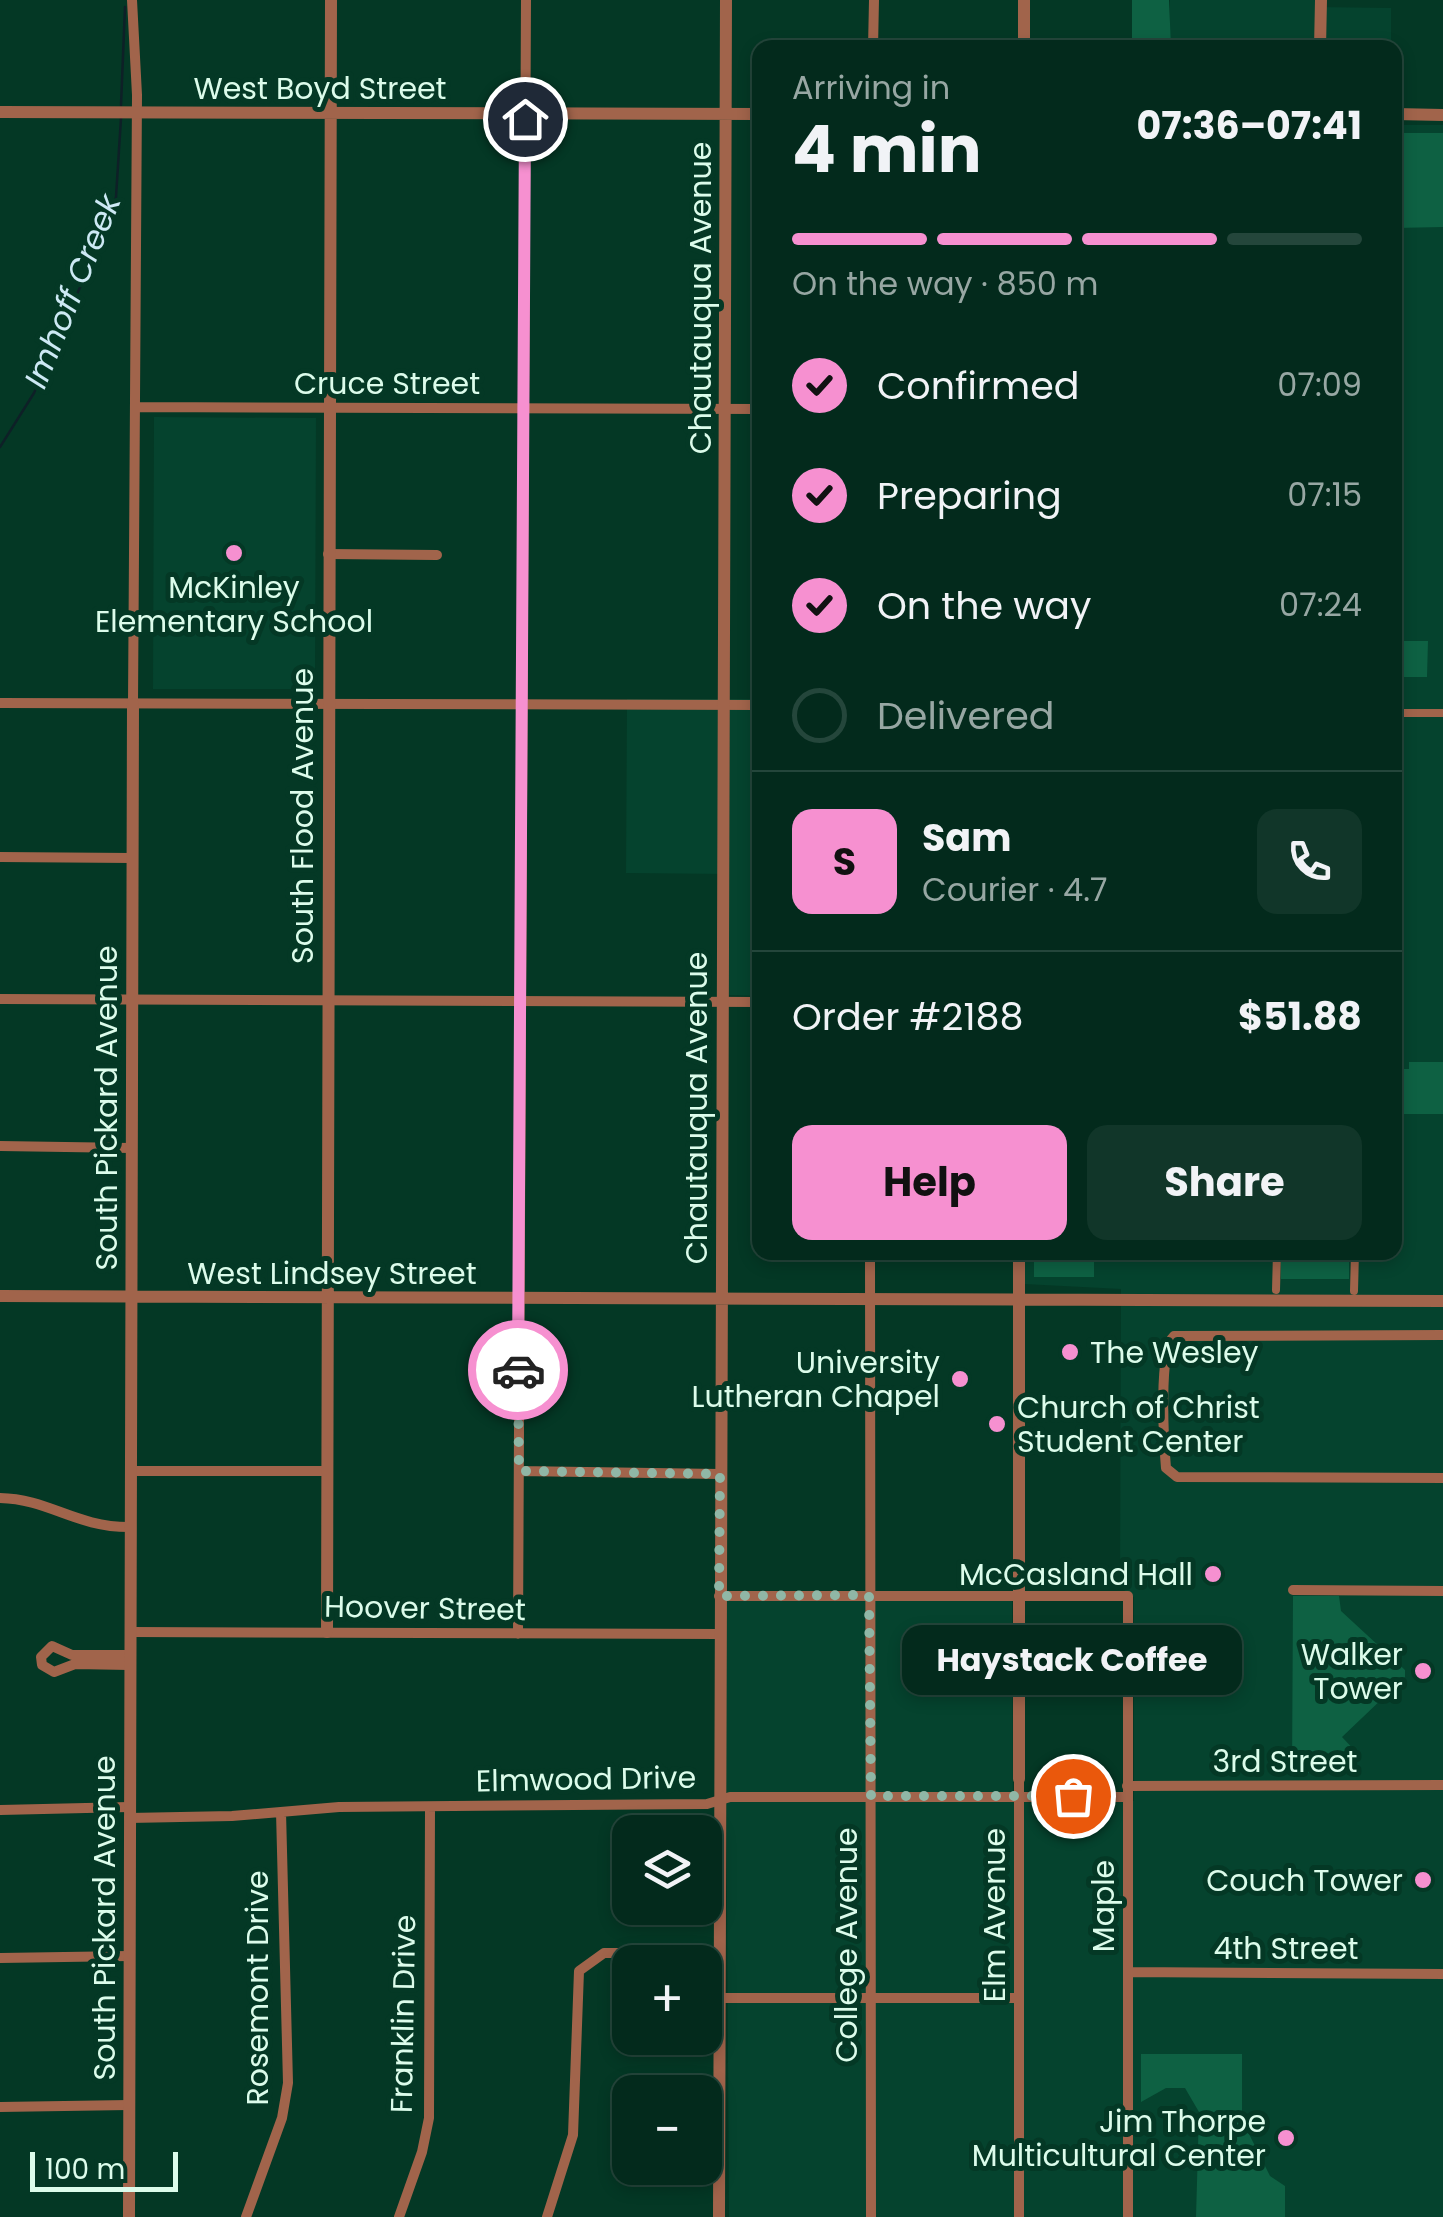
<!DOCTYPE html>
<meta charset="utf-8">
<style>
:root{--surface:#032a1c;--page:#113629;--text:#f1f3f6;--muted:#97a7a3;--line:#24463b;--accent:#f690d0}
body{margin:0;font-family:Poppins,sans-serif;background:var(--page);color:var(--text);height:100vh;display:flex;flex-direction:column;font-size:38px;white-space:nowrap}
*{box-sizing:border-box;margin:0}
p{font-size:32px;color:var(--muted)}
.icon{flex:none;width:55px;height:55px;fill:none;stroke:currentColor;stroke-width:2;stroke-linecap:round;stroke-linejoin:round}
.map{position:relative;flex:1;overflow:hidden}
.side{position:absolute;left:752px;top:40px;width:650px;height:1220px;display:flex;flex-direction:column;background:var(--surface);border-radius:20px;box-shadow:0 5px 15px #0003,0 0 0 2px var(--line)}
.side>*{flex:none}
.buttons{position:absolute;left:612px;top:1815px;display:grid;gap:20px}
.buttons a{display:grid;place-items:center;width:110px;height:110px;border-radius:20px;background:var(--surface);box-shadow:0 5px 15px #0003,0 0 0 2px var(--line);font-size:50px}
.scale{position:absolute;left:30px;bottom:25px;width:148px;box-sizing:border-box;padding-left:10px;border:5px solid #dcfceb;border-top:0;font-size:28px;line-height:35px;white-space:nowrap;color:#dcfceb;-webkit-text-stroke:8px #043825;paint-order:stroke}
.pin{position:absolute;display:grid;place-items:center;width:85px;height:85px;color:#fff;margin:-42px;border:5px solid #fff;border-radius:50%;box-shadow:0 2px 10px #0007}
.courier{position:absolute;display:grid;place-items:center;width:100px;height:100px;margin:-50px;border:8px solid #f690d0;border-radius:50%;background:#fff;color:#222;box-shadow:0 2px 12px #0007}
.bubble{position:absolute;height:70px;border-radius:20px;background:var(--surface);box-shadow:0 5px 15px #0003,0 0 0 2px var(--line);font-size:32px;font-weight:700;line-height:70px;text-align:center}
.summary em{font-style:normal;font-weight:700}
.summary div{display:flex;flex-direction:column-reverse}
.summary{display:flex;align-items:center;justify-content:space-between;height:170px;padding:0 40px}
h1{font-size:65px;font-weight:700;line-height:75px}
.bar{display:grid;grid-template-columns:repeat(4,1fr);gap:15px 10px;align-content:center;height:120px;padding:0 40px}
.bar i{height:12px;border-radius:8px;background:var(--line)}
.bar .selected{background:var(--accent)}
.bar p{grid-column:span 4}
.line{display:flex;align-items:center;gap:25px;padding:0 40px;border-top:2px solid var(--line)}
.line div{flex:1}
.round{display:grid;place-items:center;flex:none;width:105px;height:105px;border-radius:20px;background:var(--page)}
ol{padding:0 40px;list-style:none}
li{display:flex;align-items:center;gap:30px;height:110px}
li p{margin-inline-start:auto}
li .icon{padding:10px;border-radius:50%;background:var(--accent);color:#111;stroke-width:4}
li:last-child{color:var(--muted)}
li i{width:55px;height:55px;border:5px solid var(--line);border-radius:50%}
.action{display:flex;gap:20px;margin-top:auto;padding:20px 40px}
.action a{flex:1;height:115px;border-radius:20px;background:var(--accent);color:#111;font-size:40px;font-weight:700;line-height:115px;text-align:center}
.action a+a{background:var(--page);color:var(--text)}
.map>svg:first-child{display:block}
</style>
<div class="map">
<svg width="1443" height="2217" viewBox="0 0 1443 2217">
<rect width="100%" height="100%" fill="#043825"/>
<path fill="#05432e" d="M 1170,0 L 1315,0 L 1316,7 L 1391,8 L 1391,47 L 1169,48 Z
M 1395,125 L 1443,125 L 1443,2217 L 729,2217 L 725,1600 L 1012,1601 L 1013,1800 L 1134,1801 L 1134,1597 L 1120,1587 L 1121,1289 L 1024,1284 L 1024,1253 L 1395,1252 Z
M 154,417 L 316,418 L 315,689 L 153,689 Z
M 627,699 L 760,699 L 760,996 L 728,995 L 728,874 L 626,873 Z"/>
<path fill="#0e6143" d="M 1132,0 L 1169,0 L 1171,47 L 1132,47 Z
M 1395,133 L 1443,133 L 1443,227 L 1395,228 Z
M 1395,641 L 1428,641 L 1427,677 L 1395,677 Z
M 1409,1062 L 1443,1062 L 1443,1114 L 1395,1114 L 1395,1069 L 1409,1069 Z
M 1034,1253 L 1094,1253 L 1094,1277 L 1034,1277 Z
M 1281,1253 L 1349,1253 L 1349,1279 L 1281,1279 Z
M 1293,1596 L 1339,1596 L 1341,1611 L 1405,1670 L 1405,1677 L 1342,1737 L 1360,1756 L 1348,1773 L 1292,1773 Z
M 1141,2054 L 1242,2054 L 1242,2120 L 1270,2176 L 1285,2186 L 1285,2217 L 1196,2217 L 1199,2112 L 1185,2088 L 1166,2088 L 1141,2102 Z"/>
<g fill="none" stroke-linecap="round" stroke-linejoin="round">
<path stroke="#0e2027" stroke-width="2.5" d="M 121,105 L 125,7
M 0,447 L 34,393 L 98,246 L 116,197 L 121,118"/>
<path stroke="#a1644b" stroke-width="8" d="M 1395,713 L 1443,713
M 1276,1290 L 1277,1252
M 1354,1291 L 1355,1252"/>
<path stroke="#a1644b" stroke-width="10" d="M 132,0 L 137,95 L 133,704
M 873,48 L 874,0
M 135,407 L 760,409
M 328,554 L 437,555
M 0,703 L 760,705
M 0,857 L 132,858
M 0,999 L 760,1002
M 0,1146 L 131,1148
M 870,1252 L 871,2217
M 1443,1335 L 1174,1336 C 1158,1350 1164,1444 1166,1468 L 1177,1477 L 1443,1478
M 130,1471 L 327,1471
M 519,1471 L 720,1474
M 0,1498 C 49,1499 75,1527 129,1527
M 1293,1590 L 1443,1591
M 719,1596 L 1128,1596 L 1128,2217
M 130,1632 L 719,1634
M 518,1634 L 526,0
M 129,1665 L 75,1664 L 54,1672 L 42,1665 L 41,1657 L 52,1646 L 72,1655 L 129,1655
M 1019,1779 L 1019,2217
M 1127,1786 L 1443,1785
M 0,1810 L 129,1807
M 129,1818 L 232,1816 L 339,1807 L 707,1804 L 730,1797 L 1127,1797
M 0,1958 L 129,1956
M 1128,1972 L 1443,1974
M 719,1998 L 1018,1998
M 0,2107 L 129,2105
M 246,2217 L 282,2118 L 288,2083 L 281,1812
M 399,2217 L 422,2152 L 429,2118 L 430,1807
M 547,2217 L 573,2135 L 579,1971 L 604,1953 L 719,1953"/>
<path stroke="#a1644b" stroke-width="12" d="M 1024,48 L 1024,0
M 1320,48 L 1321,0
M 0,112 L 760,114
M 1395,114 L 1443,115
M 0,1296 L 1443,1301
M 327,1632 L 331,0
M 1019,1779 L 1019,1252
M 129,2217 L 133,704
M 719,2217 L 726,0"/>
</g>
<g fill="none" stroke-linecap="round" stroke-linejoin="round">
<path stroke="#90b7a6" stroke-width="10" stroke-dasharray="0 18" d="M 518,1370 L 519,1471 L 720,1474 L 719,1596 L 869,1595 L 871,1796 L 1073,1796"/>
<path stroke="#f690d0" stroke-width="12" d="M 518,1370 L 525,119"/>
</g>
<g fill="#f690d0" stroke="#043825" stroke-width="4">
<circle cx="234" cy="553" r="10"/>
<circle cx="1070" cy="1352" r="10"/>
<circle cx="960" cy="1379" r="10"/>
<circle cx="997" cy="1424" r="10"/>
<circle cx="1213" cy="1574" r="10"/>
<circle cx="1423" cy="1671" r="10"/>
<circle cx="1423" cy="1880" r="10"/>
<circle cx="1286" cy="2138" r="10"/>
</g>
<g text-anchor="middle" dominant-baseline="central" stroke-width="10" stroke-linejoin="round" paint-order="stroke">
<g font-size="30" fill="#dcfceb" stroke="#043825">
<text x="320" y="88">West Boyd Street</text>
<text transform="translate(700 298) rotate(-90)">Chautauqua Avenue</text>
<text x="387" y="383">Cruce Street</text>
<text transform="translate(302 816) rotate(-90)">South Flood Avenue</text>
<text transform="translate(106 1108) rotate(-90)">South Pickard Avenue</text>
<text transform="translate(696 1108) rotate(-90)">Chautauqua Avenue</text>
<text x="332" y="1273">West Lindsey Street</text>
<text transform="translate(425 1608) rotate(1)">Hoover Street</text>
<text x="1285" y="1761">3rd Street</text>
<text transform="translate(586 1779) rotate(-1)">Elmwood Drive</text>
<text transform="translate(1103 1906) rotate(-90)">Maple</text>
<text transform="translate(994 1915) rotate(-90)">Elm Avenue</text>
<text transform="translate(104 1918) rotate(-90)">South Pickard Avenue</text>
<text transform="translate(846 1945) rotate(-90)">College Avenue</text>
<text x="1286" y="1948">4th Street</text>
<text transform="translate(257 1988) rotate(-90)">Rosemont Drive</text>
<text transform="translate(403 2014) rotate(-89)">Franklin Drive</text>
</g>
<g font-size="30" fill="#dcfceb" stroke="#043825" text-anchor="end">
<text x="234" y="587" text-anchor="middle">McKinley<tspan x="234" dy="34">Elementary School</tspan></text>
<text x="1090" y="1352" text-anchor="start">The Wesley</text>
<text x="940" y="1362">University<tspan x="940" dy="34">Lutheran Chapel</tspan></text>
<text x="1017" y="1407" text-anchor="start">Church of Christ<tspan x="1017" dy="34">Student Center</tspan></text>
<text x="1193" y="1574">McCasland Hall</text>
<text x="1403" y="1654">Walker<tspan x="1403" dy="34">Tower</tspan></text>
<text x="1403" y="1880">Couch Tower</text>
<text x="1266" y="2121">Jim Thorpe<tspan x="1266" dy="34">Multicultural Center</tspan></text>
</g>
<g font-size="32" font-style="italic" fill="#cde9f4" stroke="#043825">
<text transform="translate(72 291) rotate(-68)">Imhoff Creek</text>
</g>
</g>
</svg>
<div class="buttons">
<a><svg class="icon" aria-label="layers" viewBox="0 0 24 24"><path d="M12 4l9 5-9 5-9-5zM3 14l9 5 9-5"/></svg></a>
<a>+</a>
<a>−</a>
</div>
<div class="scale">100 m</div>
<div class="pin" style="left:1073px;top:1796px;background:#ea580c"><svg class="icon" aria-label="bag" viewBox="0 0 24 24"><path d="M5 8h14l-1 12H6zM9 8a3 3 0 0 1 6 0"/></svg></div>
<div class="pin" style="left:525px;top:119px;background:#1f2937"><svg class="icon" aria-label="home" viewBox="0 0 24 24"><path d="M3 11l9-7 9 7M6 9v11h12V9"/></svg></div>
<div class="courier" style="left:518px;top:1370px"><svg class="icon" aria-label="car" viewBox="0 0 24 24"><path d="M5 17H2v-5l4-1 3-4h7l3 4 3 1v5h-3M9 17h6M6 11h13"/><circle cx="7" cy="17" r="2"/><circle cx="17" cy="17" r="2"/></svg></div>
<div class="bubble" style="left:902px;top:1625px;width:340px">Haystack Coffee</div>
<section class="side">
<div class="summary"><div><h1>4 min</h1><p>Arriving in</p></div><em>07:36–07:41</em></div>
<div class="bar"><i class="selected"></i><i class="selected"></i><i class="selected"></i><i></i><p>On the way · 850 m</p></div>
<ol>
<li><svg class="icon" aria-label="check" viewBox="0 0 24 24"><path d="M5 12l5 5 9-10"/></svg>Confirmed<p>07:09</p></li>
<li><svg class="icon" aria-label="check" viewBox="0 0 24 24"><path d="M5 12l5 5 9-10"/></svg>Preparing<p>07:15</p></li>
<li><svg class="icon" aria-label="check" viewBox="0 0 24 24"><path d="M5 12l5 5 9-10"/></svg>On the way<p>07:24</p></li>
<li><i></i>Delivered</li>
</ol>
<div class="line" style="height:180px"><b class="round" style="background:var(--accent);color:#111">S</b><div><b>Sam</b><p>Courier · 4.7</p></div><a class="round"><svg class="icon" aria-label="phone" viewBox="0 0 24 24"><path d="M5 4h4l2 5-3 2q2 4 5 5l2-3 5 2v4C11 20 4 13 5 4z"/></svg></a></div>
<div class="line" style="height:130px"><div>Order #2188</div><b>$51.88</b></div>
<div class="action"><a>Help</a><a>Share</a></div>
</section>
</div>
